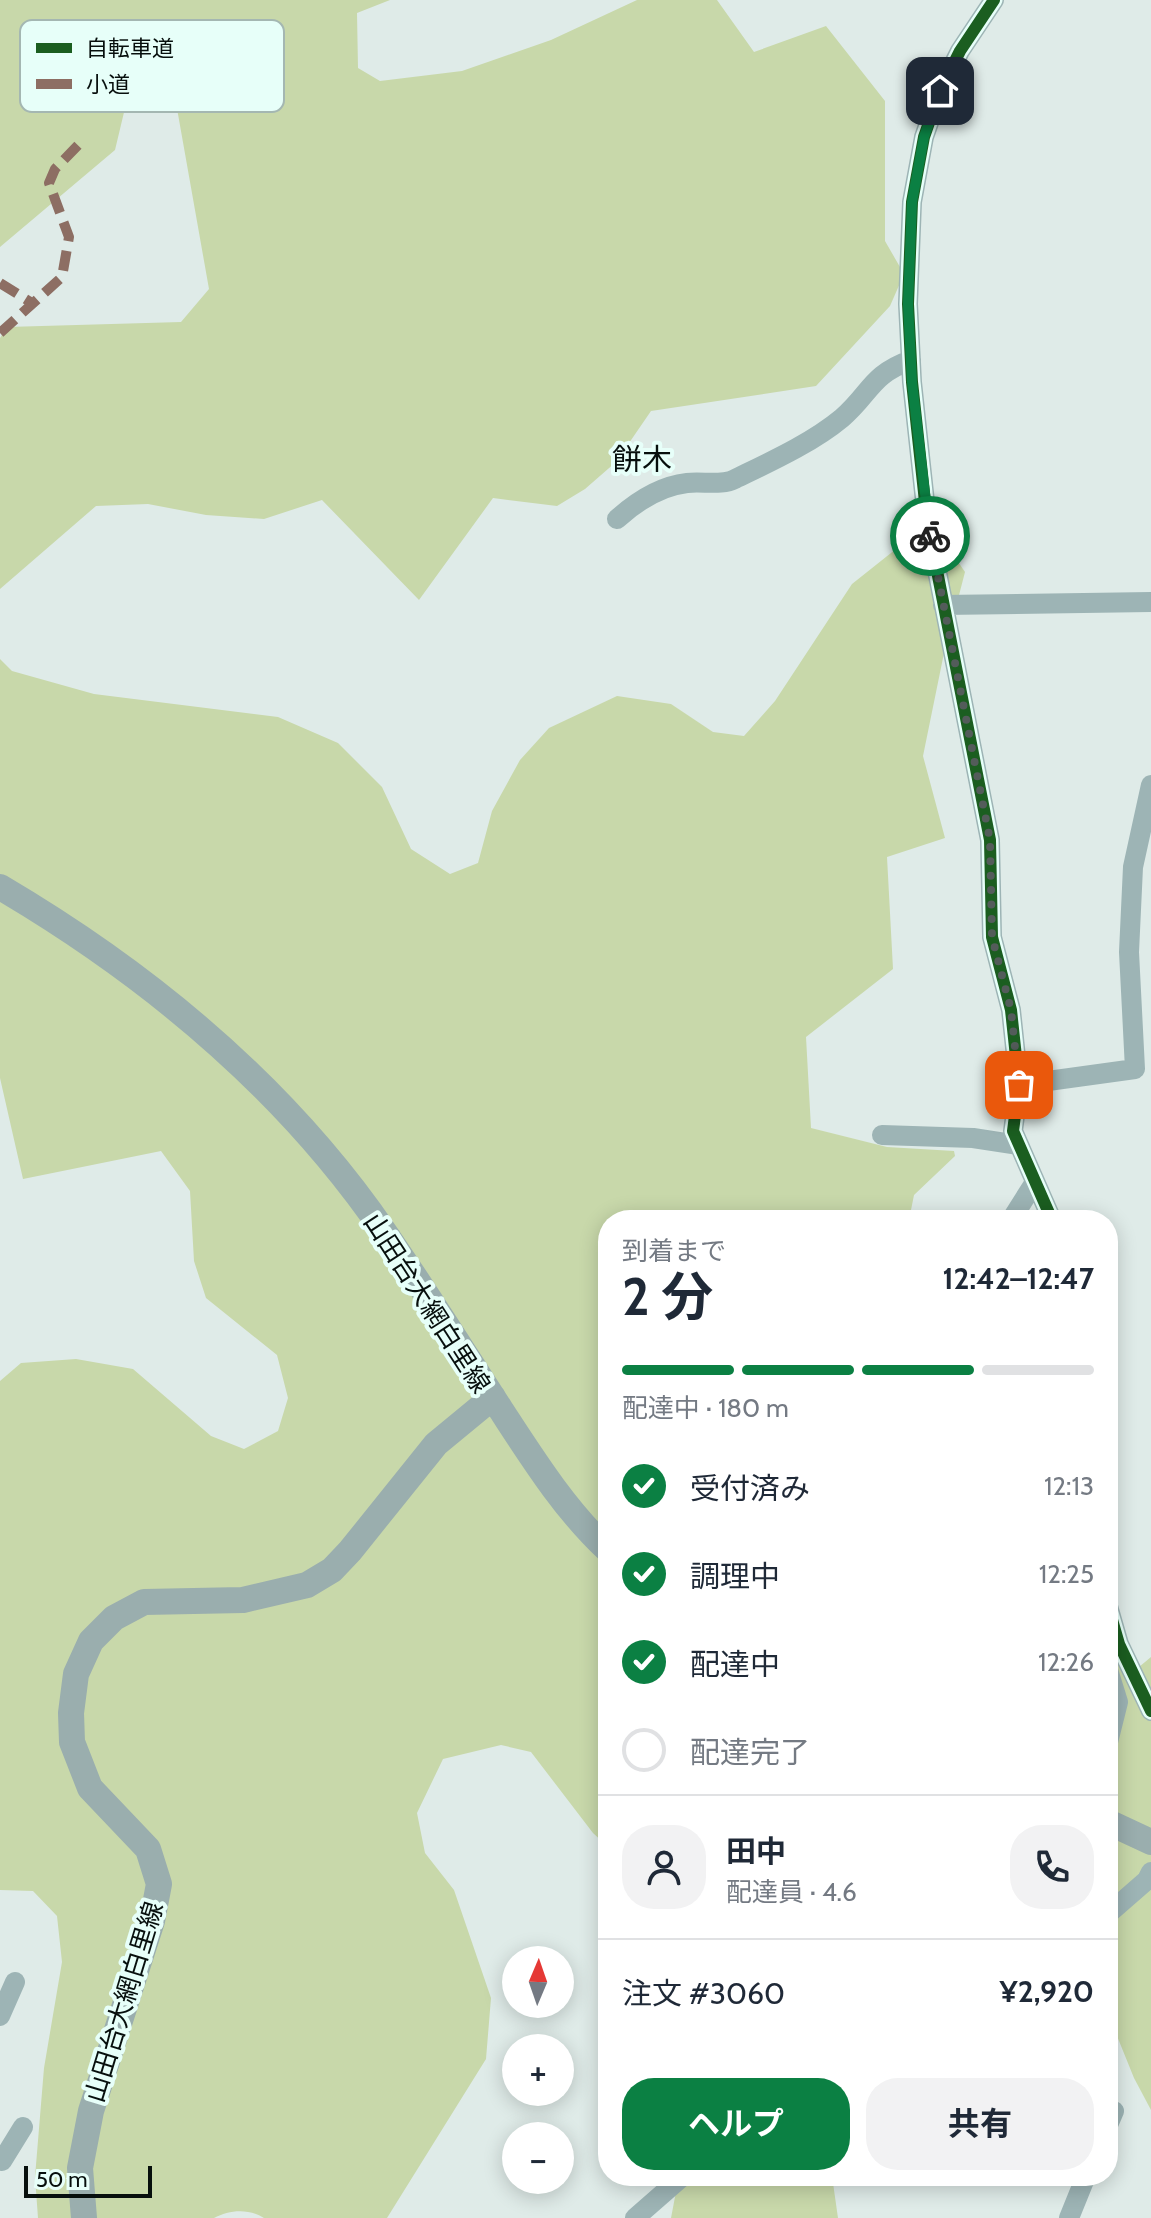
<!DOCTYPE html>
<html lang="ja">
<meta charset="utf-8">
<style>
:root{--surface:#fff;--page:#f2f2f3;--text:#1f2937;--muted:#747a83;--line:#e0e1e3;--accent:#0b8043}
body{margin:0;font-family:Cabin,"Noto Sans JP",sans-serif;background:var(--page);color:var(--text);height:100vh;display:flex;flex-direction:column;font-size:30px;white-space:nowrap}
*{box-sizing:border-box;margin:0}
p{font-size:26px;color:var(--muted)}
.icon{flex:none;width:44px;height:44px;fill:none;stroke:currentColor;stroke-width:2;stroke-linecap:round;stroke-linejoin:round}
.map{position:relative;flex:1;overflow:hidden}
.sheet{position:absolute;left:598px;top:1210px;width:520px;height:976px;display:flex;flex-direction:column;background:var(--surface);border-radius:32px;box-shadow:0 4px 20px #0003}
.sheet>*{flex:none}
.needle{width:52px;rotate:2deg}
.tools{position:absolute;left:502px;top:1946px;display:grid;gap:16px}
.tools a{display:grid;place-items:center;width:72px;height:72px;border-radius:50%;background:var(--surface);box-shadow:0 4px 20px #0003;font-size:40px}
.scale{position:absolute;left:24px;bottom:20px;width:128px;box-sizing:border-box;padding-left:8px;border:4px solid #070f0d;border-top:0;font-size:22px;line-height:28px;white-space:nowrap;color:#070f0d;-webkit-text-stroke:6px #e7fff9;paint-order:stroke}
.pin{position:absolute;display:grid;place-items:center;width:68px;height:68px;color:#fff;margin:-34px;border-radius:16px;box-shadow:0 4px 12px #0006}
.courier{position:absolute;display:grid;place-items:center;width:80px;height:80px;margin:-40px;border:6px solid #0b8043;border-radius:50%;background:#fff;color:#222;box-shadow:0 2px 10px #0007}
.summary em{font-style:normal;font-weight:700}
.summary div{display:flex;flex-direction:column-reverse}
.summary{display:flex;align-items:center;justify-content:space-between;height:136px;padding:0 24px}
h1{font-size:52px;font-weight:700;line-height:60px}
.bar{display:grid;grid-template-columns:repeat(4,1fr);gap:12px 8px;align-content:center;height:96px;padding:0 24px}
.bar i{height:10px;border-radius:6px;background:var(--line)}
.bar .selected{background:var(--accent)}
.bar p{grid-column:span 4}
.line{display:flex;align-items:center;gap:20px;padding:0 24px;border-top:2px solid var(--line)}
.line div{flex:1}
.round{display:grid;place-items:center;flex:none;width:84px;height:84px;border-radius:32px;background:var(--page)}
ol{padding:0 24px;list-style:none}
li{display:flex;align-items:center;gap:24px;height:88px}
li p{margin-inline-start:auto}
li .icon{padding:8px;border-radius:50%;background:var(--accent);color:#fff;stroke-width:4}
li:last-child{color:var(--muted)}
li i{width:44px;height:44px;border:4px solid var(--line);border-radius:50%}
.cta{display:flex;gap:16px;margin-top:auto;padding:16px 24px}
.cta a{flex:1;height:92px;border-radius:32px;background:var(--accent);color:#fff;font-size:32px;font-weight:700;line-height:92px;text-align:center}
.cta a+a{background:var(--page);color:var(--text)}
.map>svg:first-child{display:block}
</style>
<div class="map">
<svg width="1151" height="2218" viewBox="0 0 1151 2218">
<rect width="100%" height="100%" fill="#dfebe8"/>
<path fill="#c8d8aa" d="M 0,0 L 390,0 L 357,13 L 358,68 L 380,81 L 462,71 L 551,40 L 637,0 L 717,0 L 754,52 L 826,26 L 885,101 L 885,241 L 904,274 L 890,306 L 816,386 L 651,411 L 616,462 L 585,489 L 557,506 L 493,498 L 419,600 L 322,500 L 264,519 L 206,515 L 148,504 L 96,506 L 0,589 L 0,338 L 7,327 L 181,322 L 209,289 L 170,69 L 136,62 L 115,150 L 0,247 Z
M 944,541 L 965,572 L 944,653 L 923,756 L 945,838 L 887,857 L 893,969 L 806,1037 L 811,1128 L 887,1147 L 954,1151 L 955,1156 L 914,1195 L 909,1220 L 608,1220 L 608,1847 L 593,1833 L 531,1752 L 501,1745 L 443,1759 L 417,1813 L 425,1853 L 454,1890 L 491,1998 L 486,2059 L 387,2218 L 264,2218 C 248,2208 229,2210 214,2218 L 38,2218 L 35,2177 L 44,2068 L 62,1962 L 57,1916 L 33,1891 L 0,1890 L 0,1381 L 21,1363 L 76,1359 L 133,1369 L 211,1436 L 244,1449 L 278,1431 L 288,1398 L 277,1355 L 206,1298 L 194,1261 L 190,1191 L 161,1151 L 23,1179 L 0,1078 L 0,659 L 12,671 L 94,694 L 278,717 L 338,743 L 382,787 L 411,849 L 450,874 L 478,863 L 492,811 L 520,760 L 549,728 L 617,696 L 671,704 L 713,732 L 744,736 L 775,701 L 852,584 L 896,549 Z
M 1151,1657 L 1151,2110 L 1134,2078 L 1117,2036 L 1108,2031 L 1108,1659 L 1139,1667 Z
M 679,2176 L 832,2176 L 838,2218 L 671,2218 Z"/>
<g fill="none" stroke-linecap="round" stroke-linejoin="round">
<path stroke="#9db4b5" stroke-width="20" d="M 994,0 L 960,51 L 940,91 L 924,137 L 912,202 L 908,304 L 912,382 L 927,520 L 990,840 L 992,937 L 1011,1010 L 1019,1085 L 1013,1131 L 1052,1220
M 617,519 C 637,501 660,486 687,483 C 702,481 722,486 735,479 C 770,462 812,443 842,418 C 871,393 870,375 911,360
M 943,605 L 1151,602
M 1019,1085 L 1135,1069 L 1129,952 L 1133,867 L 1151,785
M 882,1135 L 973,1138 L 1019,1145
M 1011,1220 L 1035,1182
M 1108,1606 L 1119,1644 L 1151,1711
M 1108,1670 L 1118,1702 L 1108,1742
M 1108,1914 L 1147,1880 L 1151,1872
M 0,2016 L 15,1982
M 1108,2109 L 1114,2111 L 1108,2125
M 0,2160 L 2,2161 L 23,2127
M 635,2218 L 683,2176
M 1069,2218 L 1086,2176"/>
<path stroke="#9aaeae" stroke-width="26" d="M 0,887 C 151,976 285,1087 385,1233 C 425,1291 463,1351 501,1410 C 533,1459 565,1510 608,1550
M 1108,1822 L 1151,1842
M 84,2218 L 80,2168 L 91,2111 L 152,1921 L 159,1884 L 148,1849 L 90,1788 L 72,1742 L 71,1713 L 76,1674 L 91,1641 L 114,1618 L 144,1602 L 243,1600 L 307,1585 L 332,1570 L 350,1551 L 436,1444 L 493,1397"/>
<path stroke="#8d6e63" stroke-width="10" stroke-dasharray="20 10" stroke-linecap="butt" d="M 0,283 L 32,303
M 0,333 L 62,277 L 69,237 L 49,183 L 55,169 L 83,140"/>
<g stroke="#e7fff9" stroke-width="17">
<path id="cycleway" d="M 994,0 L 960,51 L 940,91 L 924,137 L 912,202 L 908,304 L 912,382 L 927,520 L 990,840 L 992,937 L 1011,1010 L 1019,1085 L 1013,1131 L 1052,1220
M 1108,1606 L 1119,1644 L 1151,1711"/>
</g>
<use href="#cycleway" stroke="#1b5e20" stroke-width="12"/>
</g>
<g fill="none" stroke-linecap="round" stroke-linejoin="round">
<path stroke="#535c5a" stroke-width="8" stroke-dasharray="0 14.4" d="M 930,536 L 990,840 L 992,937 L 1011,1010 L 1019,1085"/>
<path stroke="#0b8043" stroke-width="10" d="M 930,536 L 912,382 L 908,304 L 912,202 L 924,137 L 940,91"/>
</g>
<g text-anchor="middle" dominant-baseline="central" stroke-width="8" stroke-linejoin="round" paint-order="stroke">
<g font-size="26" fill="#070f0d" stroke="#e7fff9">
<text transform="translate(427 1303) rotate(57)">山田台大網白里線</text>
<text transform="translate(124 2002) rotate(-73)">山田台大網白里線</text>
</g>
<g font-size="30" fill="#070f0d" stroke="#e7fff9">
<text x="642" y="459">餅木</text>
</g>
</g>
<rect x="20" y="20" width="264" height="92" rx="12" fill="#e7fff9" stroke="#a4b7b2" stroke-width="2"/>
<rect x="36" y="43" width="36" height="10" fill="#1b5e20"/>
<rect x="36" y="79" width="36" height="10" fill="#8d6e63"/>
<g font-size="22" fill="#070f0d">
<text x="86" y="56">自転車道</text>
<text x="86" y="92">小道</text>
</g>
</svg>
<div class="tools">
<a><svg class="needle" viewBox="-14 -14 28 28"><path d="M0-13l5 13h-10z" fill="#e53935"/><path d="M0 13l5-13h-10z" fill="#747a83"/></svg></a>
<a>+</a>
<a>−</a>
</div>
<div class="scale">50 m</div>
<div class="pin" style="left:1019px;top:1085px;background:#ea580c"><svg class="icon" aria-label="bag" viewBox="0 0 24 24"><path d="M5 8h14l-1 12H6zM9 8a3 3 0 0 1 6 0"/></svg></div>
<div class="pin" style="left:940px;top:91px;background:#1f2937"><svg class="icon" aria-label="home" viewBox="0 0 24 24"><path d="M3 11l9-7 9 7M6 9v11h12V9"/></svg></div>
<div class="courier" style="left:930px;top:536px"><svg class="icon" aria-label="bike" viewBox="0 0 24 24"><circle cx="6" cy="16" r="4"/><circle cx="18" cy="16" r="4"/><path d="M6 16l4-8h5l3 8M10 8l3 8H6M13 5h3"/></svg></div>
<section class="sheet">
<div class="summary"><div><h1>2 分</h1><p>到着まで</p></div><em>12:42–12:47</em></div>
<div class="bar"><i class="selected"></i><i class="selected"></i><i class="selected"></i><i></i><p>配達中 · 180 m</p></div>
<ol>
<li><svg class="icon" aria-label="check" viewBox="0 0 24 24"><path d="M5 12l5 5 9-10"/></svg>受付済み<p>12:13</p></li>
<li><svg class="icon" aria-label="check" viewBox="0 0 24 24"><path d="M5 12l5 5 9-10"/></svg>調理中<p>12:25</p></li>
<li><svg class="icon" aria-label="check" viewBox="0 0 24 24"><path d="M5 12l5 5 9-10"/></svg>配達中<p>12:26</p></li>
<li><i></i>配達完了</li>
</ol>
<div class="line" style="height:144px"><a class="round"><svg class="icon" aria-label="person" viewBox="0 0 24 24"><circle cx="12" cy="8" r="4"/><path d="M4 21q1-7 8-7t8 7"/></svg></a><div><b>田中</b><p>配達員 · 4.6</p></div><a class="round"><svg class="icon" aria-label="phone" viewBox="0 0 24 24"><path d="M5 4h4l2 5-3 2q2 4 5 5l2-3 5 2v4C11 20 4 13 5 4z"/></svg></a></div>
<div class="line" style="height:104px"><div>注文 #3060</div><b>¥2,920</b></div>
<div class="cta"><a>ヘルプ</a><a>共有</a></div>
</section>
</div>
